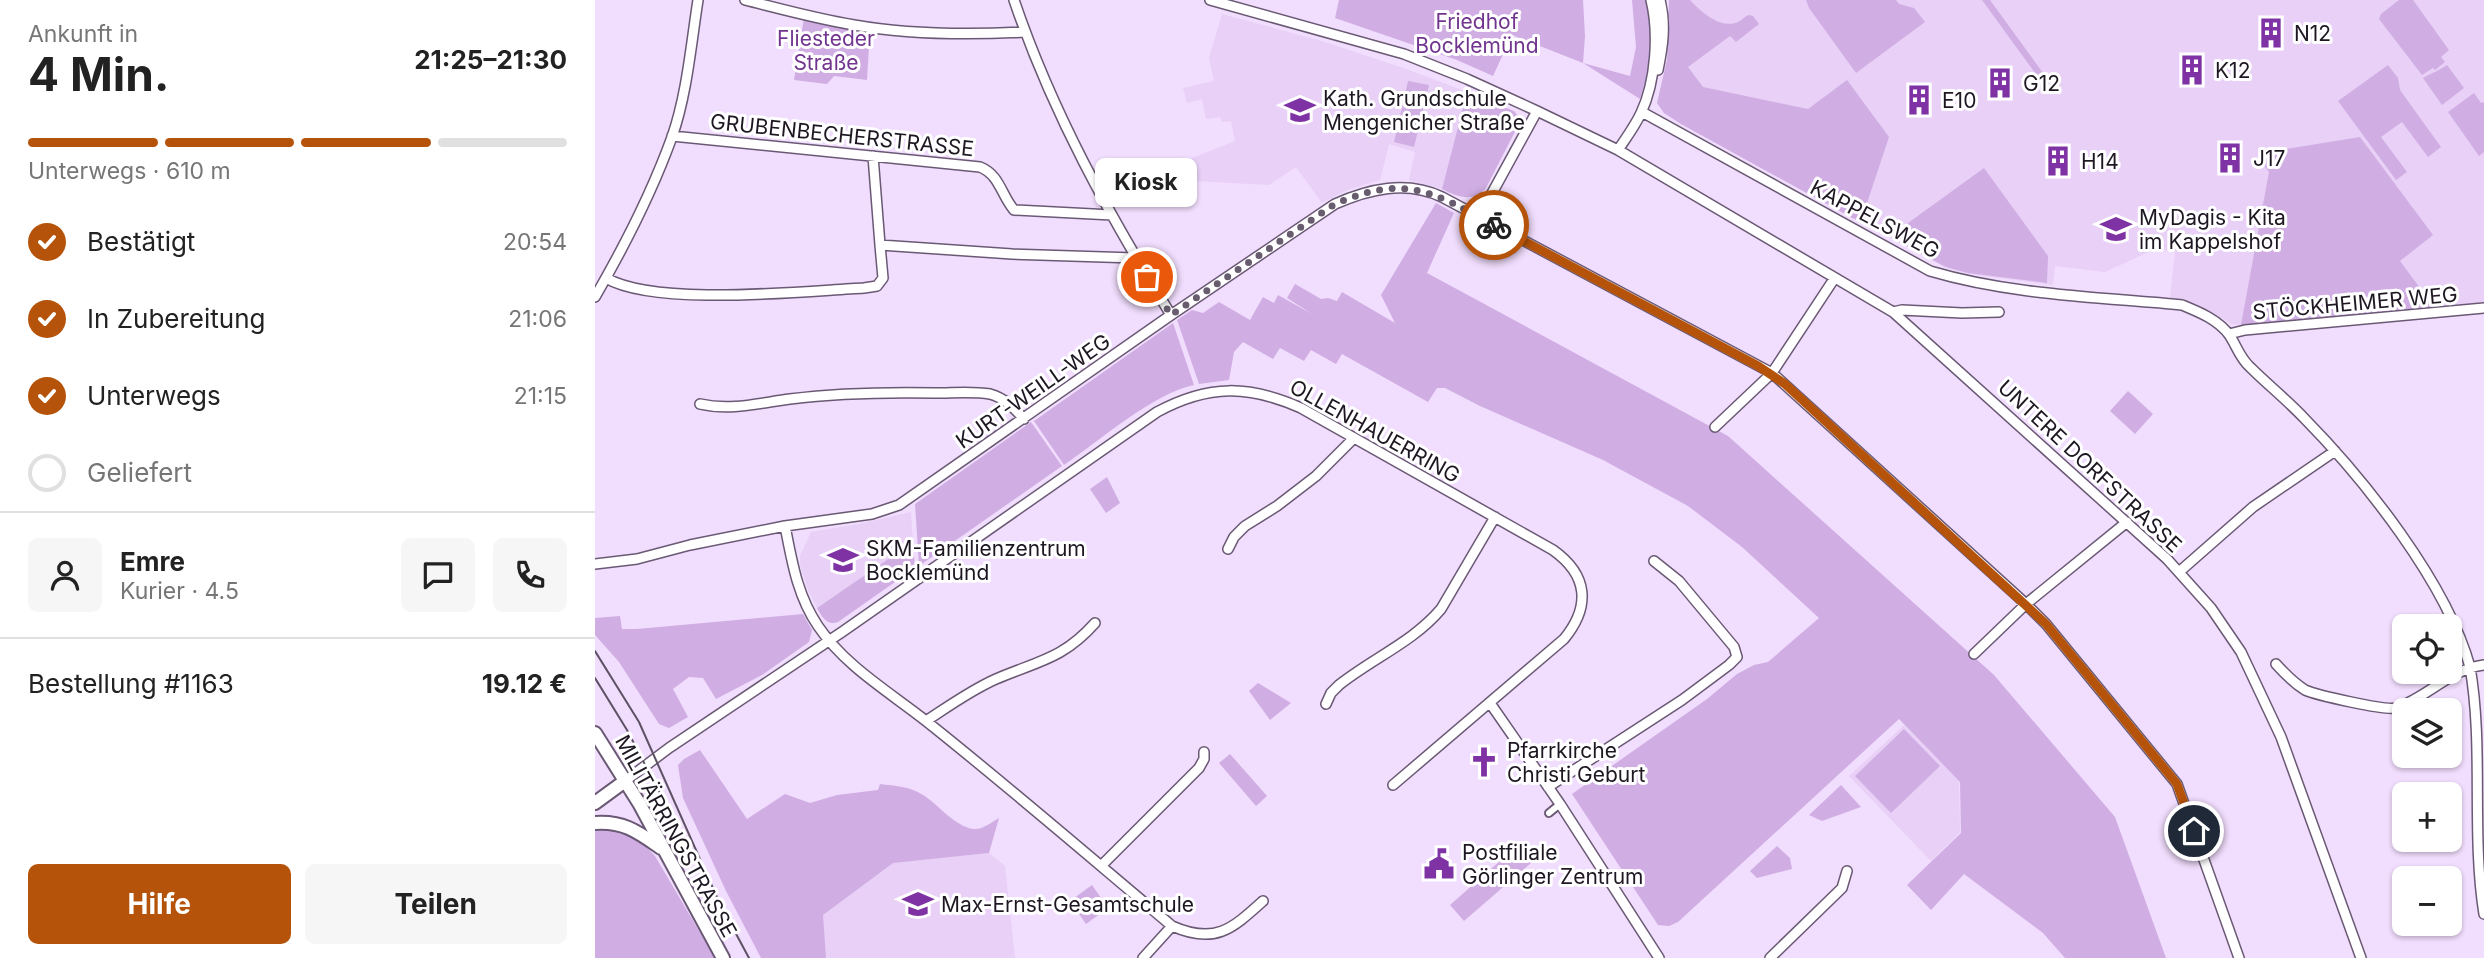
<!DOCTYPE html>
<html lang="de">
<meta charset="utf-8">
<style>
:root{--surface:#fff;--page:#f6f6f6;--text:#222;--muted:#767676;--line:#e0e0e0;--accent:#b45309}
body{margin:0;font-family:Inter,sans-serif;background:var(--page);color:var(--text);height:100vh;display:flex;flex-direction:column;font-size:26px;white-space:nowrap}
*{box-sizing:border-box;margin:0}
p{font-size:23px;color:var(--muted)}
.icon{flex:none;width:38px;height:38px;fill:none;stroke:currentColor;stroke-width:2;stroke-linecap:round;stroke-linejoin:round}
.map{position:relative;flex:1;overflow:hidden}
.side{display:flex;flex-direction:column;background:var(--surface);width:595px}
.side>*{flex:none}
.fabs{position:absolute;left:1797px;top:614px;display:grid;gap:14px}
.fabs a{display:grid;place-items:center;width:70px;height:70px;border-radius:10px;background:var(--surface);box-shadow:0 2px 5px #0004;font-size:35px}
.pin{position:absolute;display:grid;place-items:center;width:60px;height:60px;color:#fff;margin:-30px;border:4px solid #fff;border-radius:50%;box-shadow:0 2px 7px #0007}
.courier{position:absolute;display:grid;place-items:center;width:70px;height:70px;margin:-35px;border:5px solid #b45309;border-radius:50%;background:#fff;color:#222;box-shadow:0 2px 9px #0007}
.bubble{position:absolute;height:49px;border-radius:10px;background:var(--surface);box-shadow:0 2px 5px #0004;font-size:23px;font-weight:700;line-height:49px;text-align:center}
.summary em{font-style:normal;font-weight:700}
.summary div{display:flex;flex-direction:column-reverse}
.summary{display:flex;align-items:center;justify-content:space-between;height:119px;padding:0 28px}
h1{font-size:46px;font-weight:700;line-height:52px}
.bar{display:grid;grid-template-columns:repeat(4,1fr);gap:10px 7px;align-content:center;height:84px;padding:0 28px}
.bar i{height:9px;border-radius:5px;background:var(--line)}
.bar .current{background:var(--accent)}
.bar p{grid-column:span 4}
.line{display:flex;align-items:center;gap:18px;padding:0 28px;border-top:2px solid var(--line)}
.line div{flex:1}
.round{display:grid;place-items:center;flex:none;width:74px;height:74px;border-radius:10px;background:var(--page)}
ol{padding:0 28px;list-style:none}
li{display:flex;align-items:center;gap:21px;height:77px}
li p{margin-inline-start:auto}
li .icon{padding:7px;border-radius:50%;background:var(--accent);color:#fff;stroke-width:4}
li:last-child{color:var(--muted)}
li i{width:38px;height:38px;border:4px solid var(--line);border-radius:50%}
.cta{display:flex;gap:14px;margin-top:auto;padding:14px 28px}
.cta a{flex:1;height:80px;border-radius:10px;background:var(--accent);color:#fff;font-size:28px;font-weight:700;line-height:80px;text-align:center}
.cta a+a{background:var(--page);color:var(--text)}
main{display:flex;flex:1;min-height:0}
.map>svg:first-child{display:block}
</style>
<main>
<section class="side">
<div class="summary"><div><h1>4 Min.</h1><p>Ankunft in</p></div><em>21:25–21:30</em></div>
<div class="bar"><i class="current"></i><i class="current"></i><i class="current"></i><i></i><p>Unterwegs · 610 m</p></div>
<ol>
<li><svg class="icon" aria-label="check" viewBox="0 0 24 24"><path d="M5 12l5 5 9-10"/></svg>Bestätigt<p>20:54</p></li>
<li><svg class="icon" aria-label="check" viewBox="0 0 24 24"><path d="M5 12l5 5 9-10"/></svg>In Zubereitung<p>21:06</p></li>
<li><svg class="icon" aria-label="check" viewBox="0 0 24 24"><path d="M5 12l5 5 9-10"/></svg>Unterwegs<p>21:15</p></li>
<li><i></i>Geliefert</li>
</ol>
<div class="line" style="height:126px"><a class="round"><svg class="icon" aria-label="person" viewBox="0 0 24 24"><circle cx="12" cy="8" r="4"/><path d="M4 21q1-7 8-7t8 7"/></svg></a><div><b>Emre</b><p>Kurier · 4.5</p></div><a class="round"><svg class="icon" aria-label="chat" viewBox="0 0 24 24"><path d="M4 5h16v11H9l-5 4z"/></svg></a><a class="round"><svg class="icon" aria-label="phone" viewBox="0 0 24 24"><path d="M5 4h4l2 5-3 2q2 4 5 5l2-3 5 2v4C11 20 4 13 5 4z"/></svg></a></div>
<div class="line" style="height:91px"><div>Bestellung #1163</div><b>19.12 €</b></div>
<div class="cta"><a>Hilfe</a><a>Teilen</a></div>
</section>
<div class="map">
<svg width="1889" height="958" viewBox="0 0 1889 958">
<rect width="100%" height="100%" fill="#f1ddfd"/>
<path fill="#e8d0f6" d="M 1074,0 L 1889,0 L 1889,302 L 1646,325 L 1637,324 L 1600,304 L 1575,299 L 1580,252 L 1560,249 L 1510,272 L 1460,266 L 1458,285 L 1373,274 L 1351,268 L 1069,113 L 1062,103 L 1072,60 Z
M 627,14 L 730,42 L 811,69 L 872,92 L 847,189 L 814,180 L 820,152 L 794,144 L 785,180 L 752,190 L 727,203 L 701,167 L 674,185 L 563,179 L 560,173 L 640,141 L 636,121 L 627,122 L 625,117 L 611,119 L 607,99 L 592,103 L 588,88 L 619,81 L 614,58 Z
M 316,512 L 318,542 L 222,608 L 213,590 L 205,565 L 205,556 L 216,532 L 264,524 Z
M 1309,725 L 1364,781 L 1365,832 L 1336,861 L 1254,776 Z
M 394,853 L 410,866 L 420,958 L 209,958 L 215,923 L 275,865 Z"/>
<path fill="#d0aee4" d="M 744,0 L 988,0 L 990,36 L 988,63 L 1035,76 L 1041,47 L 1037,0 L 1053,0 C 1057,40 1059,60 1045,99 L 988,63 L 917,35 L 898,76 L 862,60 L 740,18 Z
M 1074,0 L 1095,0 C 1106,12 1127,31 1145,21 C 1148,19 1150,16 1154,15 L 1158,16 L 1164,24 L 1141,42 L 1135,36 L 1093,67 L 1108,87 L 1213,109 L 1252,80 L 1294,137 L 1266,221 L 1257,218 L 1086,124 L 1069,113 L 1062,103 L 1072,60 Z
M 1211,0 L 1301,0 L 1304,4 L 1319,8 L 1330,22 L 1261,73 L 1214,8 Z
M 1387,0 L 1395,0 L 1448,73 L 1447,78 L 1443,77 Z
M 1804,0 L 1818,0 L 1854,50 L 1846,57 L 1850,62 L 1840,70 L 1838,68 L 1827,75 L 1784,19 L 1786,14 Z
M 209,18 L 275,30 L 272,80 L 239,76 L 232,84 L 199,80 Z
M 1793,65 L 1803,78 L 1805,90 L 1846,147 L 1833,157 L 1807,122 L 1786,137 L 1812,172 L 1801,180 L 1743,101 Z
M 1852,65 L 1869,88 L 1847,105 L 1828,78 C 1836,73 1844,71 1852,65 Z
M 813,81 L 834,85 L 819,147 L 799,142 Z
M 872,92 L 919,111 L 926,120 L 891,188 C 879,203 862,197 847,189 Z
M 1879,93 L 1886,103 L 1889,102 L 1889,152 L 1884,156 L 1853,112 Z
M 1765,137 L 1838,235 L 1805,261 L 1839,307 L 1646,325 L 1674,172 L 1667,163 L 1684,150 Z
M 1389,168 L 1453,256 L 1452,283 L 1373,273 L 1351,267 L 1309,245 L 1313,223 Z
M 841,203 L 859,213 L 832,273 L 1133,436 L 1399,675 L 1520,817 L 1571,958 L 1470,958 L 1448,933 L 1369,874 L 1336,910 L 1312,885 L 1366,833 L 1365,782 L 1304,719 L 1083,922 L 1074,926 L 1063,925 L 977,794 L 1112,699 L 1142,674 L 1159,665 L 1173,662 L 1224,618 L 1147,547 L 1093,506 L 1008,460 L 885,406 L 850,388 L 842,388 L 833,402 L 747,354 L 741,364 L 716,350 L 709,361 L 685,348 L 678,359 L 648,342 L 639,352 L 634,380 L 604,384 L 582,320 L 597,310 L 608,313 L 624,302 L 655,320 L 668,297 L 679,303 L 683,295 L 717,314 L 692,298 L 700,284 L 726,299 L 733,298 L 742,301 L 747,292 L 800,323 L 786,295 Z
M 578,323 L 599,385 C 559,393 504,441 469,465 L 439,421 Z
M 1533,391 L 1558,414 L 1540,434 L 1515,411 Z
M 436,422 L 467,466 L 324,566 L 320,504 Z
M 512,477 L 525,503 L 511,513 L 495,489 Z
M 318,542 L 320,568 L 243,622 C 232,626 227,617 222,608 Z
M 208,614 L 217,630 L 214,642 L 167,675 L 121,699 L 108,678 L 94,677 L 78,689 L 93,717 L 74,728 L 64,724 L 24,662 L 0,635 L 0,618 L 25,616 L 27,629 L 42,629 Z
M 663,683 L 696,703 L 675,720 L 654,691 Z
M 1309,729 L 1345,766 L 1296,813 L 1260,776 Z
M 105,750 L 152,819 L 190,794 L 215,803 L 242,795 L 283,790 L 285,784 C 300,786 314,786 328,795 C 343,804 360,827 379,829 C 387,830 397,822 404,818 L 394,853 L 298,863 L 228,915 L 231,958 L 166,958 L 131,891 L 88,798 L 83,765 L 89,759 Z
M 635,754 L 672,796 L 661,806 L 624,763 Z
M 1246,785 L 1266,807 L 1227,821 L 1214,815 Z
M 11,827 L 41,836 L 60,856 L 120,958 L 0,958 L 0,829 Z
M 922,846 L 936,863 L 869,921 L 855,905 Z
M 1182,846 L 1195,858 L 1197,869 L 1162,878 L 1155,871 Z
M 497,885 L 513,908 L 491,924 L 475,901 Z"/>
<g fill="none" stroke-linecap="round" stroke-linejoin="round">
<g stroke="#6a5974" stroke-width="10">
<path id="pedestrian" d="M 954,813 L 965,804"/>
</g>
<g stroke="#6a5974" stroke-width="12">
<path id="minor" d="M 150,0 C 186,9 222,19 259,25 C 316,35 373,35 430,32
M 419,0 C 457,112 514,215 576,315
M 615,0 L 809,54 L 872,79 L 942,111 L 1023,150 L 1298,312 L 1572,559 L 1616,608 L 1646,652 L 1686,737 L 1766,958
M 1063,70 C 1068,46 1071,24 1065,0
M 1047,112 L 1335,271 C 1416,295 1503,297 1587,305 C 1604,312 1624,320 1635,336 C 1642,347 1645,358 1655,367 C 1672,384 1692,400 1709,418 C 1769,479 1852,583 1875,667 C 1889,748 1876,832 1889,914
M 77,136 L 385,167 C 405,175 406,195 419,210 L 517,215
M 1023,150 C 1031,138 1040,126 1046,113 C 1061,81 1064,33 1056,0
M 278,156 L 285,245
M 884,217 L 942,111
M 11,278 C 61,307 208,291 269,288 L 282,286 L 288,278 L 285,245 L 417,254 L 540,258
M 0,297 C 29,247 57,192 77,137 C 92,94 96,45 103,0
M 1298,312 L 1307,310 L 1367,313 L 1404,312
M 1634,334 L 1650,330 L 1889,308
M 105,404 C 136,411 164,403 195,399 C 243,393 293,392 341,393 C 358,393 378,391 395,394 C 410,398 419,408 429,419
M 1120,427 L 1177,373 L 1239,279
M 190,526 C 197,561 202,595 223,626 C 250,666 293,691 331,721 C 414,787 495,857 577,926 C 620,945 637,929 668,901
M 633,549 L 639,537 L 650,526 L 682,506 L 721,476 L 759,438
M 0,564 L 42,559 L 95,545 L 190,526 L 277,514 L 304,505 L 576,315 L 740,204 C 774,189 811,180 847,197 L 1177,373 L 1431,604 L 1451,624 L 1582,784 L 1644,958
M 1584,572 L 1658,507 L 1740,451
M 1379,654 L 1431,604 L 1532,522
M 1681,664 C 1690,674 1699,683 1710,690 C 1721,695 1791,711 1801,708 C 1832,698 1855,669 1889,665
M 895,703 L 965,804 L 1064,958
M 731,704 L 736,693 L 744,685 C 778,658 818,642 846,609 L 900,517
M 331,721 C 354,706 376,690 401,679 C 443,661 468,659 500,623
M 30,781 L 74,748 L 247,632 L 562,412 C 614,384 654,385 706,408 L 958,550 C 993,575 996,606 969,639 L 798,785
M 953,787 L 1087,700 L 1134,665 L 1142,657 L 1139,647 L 1084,581 L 1059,561
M 506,866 L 604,768 L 609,759 L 609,752
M 548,958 L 577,926
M 1175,958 L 1247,888 L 1252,871"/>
</g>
<g stroke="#6a5974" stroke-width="16">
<path id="secondary" d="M 0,733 L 44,803 L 128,958
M 0,803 L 30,781
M 0,823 C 29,821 43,832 66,848"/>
</g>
<use href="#pedestrian" stroke="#fff" stroke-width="6"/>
<use href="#minor" stroke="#fff" stroke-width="9"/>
<use href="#secondary" stroke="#fff" stroke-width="12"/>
<path stroke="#5d5264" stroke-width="2" d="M 0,651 L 44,722 L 125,904 L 154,958
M 0,678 L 32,730 L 70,803"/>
</g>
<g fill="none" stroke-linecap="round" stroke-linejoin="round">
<path stroke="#685c6f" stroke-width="7" stroke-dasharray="0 12.6" d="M 552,277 L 576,315 L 740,204 C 810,174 836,191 899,225"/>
<path stroke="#b45309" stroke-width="9" d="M 899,225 L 1163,366 L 1190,384 L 1451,624 L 1582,784 L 1599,831"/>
</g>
<defs>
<g id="building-bare" transform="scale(2.415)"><path d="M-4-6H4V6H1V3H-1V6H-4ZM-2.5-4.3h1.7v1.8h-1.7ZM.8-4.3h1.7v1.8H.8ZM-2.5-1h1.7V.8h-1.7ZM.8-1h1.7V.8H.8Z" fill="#7f32a4" stroke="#fff" stroke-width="2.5" paint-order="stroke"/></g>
<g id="school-bare" transform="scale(2.415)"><path d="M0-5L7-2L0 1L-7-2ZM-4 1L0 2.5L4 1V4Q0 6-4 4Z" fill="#7f32a4" stroke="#fff" stroke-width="2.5" paint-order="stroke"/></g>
<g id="church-bare" transform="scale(2.415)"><path d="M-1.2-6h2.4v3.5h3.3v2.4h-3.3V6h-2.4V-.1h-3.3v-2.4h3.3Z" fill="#7f32a4" stroke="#fff" stroke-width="2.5" paint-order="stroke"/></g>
<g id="civic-bare" transform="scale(2.415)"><path d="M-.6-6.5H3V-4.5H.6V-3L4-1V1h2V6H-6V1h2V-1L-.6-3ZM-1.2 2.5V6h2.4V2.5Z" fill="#7f32a4" stroke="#fff" stroke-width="2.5" paint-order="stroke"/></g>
</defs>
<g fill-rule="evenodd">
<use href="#building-bare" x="1676" y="33"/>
<use href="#building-bare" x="1597" y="70"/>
<use href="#building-bare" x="1405" y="83"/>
<use href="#building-bare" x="1324" y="100"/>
<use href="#school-bare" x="705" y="110"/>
<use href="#building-bare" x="1635" y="158"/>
<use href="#building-bare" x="1463" y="161"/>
<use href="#school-bare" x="1521" y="229"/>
<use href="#school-bare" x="248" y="560"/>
<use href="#church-bare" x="889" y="762"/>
<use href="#civic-bare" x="844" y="864"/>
<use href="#school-bare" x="323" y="904"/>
</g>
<g text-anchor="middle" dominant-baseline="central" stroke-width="6" stroke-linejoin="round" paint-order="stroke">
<g font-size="21" fill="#71358f" stroke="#fff">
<text x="882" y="21">Friedhof<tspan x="882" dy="24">Bocklemünd</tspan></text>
<text x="231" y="38">Fliesteder<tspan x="231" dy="24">Straße</tspan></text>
</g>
<g font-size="21" fill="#1e1722" stroke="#fff" text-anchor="start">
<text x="1699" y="33">N12</text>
<text x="1620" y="70">K12</text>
<text x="1428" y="83">G12</text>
<text x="728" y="98">Kath. Grundschule<tspan x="728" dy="24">Mengenicher Straße</tspan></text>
<text x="1347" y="100">E10</text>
<text x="1658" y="158">J17</text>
<text x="1486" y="161">H14</text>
<text x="1544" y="217">MyDagis - Kita<tspan x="1544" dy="24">im Kappelshof</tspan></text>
<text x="271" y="548">SKM-Familienzentrum<tspan x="271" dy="24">Bocklemünd</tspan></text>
<text x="912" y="750">Pfarrkirche<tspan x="912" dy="24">Christi Geburt</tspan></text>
<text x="867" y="852">Postfiliale<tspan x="867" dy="24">Görlinger Zentrum</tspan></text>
<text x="346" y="904">Max-Ernst-Gesamtschule</text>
</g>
<g font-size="21" fill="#1e1722" stroke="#fff">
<text transform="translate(247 135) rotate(6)">GRUBENBECHERSTRASSE</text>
<text transform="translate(1280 219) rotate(28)">KAPPELSWEG</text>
<text transform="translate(1760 303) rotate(-5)">STÖCKHEIMER WEG</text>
<text transform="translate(438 391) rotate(-35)">KURT-WEILL-WEG</text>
<text transform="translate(780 431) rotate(29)">OLLENHAUERRING</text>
<text transform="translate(1495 466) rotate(43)">UNTERE DORFSTRASSE</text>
<text transform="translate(81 836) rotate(61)">MILITÄRRINGSTRASSE</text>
</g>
</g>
</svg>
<div class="fabs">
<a><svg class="icon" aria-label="locate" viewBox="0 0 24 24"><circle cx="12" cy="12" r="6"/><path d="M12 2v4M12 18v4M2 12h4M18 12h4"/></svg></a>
<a><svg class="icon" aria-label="layers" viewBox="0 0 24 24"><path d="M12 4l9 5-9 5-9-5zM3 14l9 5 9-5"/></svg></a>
<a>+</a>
<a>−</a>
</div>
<div class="pin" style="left:552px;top:277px;background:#ea580c"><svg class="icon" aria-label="bag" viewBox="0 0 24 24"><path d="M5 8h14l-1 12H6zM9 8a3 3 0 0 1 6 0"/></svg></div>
<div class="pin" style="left:1599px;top:831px;background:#1f2937"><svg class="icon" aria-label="home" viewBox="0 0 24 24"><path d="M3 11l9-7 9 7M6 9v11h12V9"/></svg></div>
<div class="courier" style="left:899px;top:225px"><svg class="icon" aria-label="bike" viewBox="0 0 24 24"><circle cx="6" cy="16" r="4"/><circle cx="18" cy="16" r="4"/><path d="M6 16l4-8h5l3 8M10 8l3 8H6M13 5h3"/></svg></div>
<div class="bubble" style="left:500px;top:158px;width:102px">Kiosk</div>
</div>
</main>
